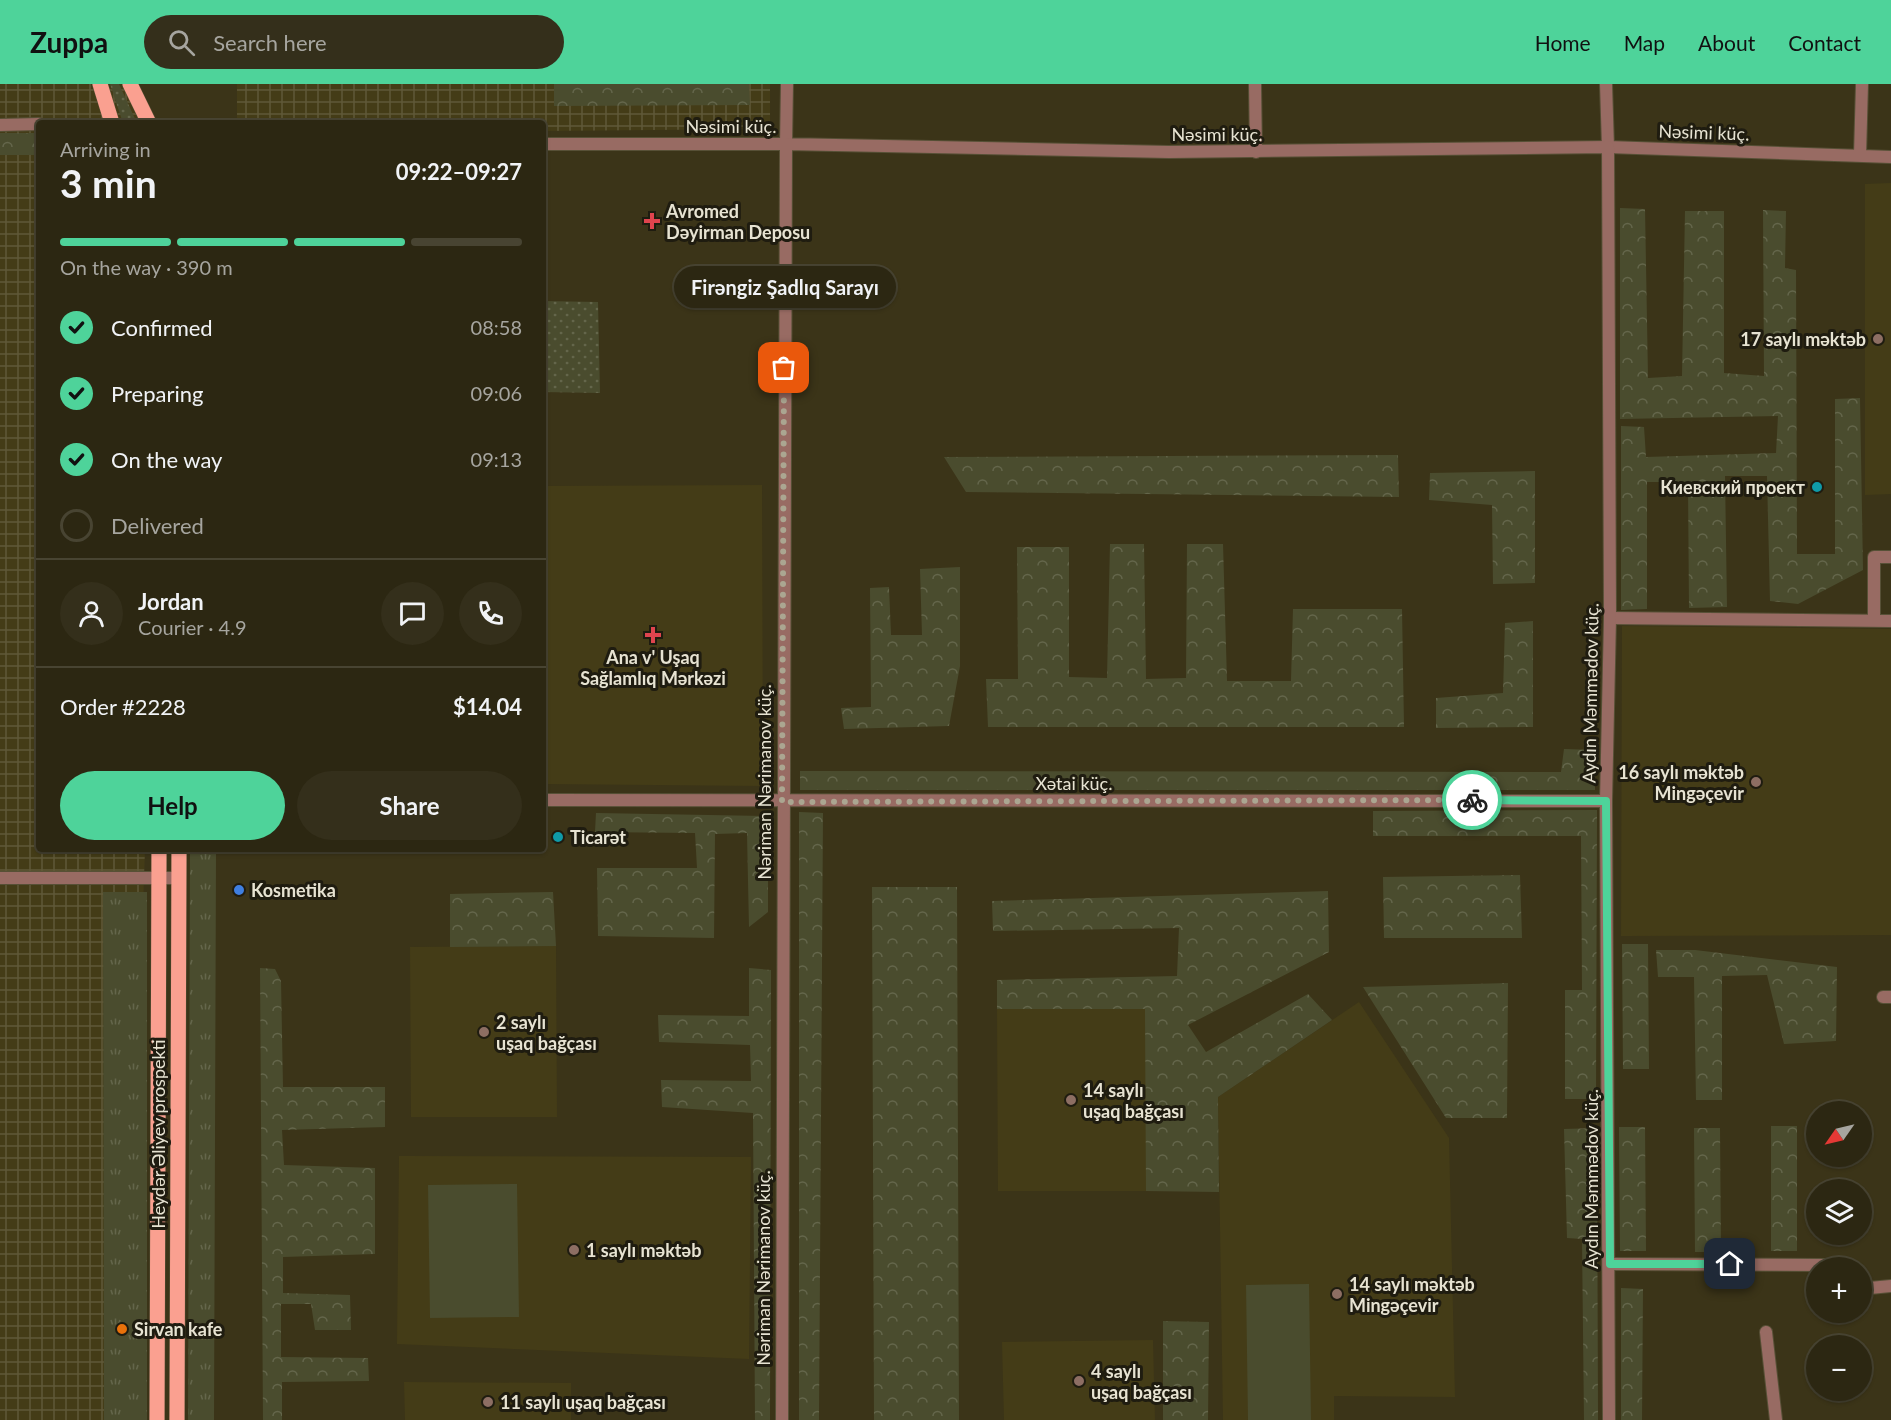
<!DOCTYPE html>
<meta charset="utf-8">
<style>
:root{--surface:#2c2712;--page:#342f1b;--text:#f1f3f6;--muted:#a6a59f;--line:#484432;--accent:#4ed39a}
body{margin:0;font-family:Lato,sans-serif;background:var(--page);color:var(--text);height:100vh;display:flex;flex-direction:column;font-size:22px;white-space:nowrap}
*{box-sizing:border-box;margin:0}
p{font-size:20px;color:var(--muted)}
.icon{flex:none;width:33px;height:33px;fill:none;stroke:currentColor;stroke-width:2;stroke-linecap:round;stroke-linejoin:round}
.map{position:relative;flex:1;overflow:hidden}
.details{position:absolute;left:36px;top:36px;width:510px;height:732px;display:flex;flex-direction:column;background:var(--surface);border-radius:6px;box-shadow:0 2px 4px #0004,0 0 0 2px var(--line)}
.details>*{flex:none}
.needle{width:39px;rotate:236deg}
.buttons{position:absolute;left:1806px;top:1017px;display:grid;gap:12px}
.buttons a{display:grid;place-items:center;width:66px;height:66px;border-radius:50%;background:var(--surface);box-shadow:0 2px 4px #0004,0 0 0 2px var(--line);font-size:30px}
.pin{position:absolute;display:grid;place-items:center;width:51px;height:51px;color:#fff;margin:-26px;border-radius:12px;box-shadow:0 3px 9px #0006}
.courier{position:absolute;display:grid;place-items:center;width:60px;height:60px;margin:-30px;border:4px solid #4ed39a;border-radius:50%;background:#fff;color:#222;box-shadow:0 2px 8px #0007}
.bubble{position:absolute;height:42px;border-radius:21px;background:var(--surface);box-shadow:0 2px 4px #0004,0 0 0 2px var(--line);font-size:20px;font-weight:700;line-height:42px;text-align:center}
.summary em{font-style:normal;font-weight:700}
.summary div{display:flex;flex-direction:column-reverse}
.summary{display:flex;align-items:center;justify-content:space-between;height:102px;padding:0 24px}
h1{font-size:39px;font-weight:700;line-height:45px}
.bar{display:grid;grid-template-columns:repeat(4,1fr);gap:9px 6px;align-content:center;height:72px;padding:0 24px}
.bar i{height:8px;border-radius:4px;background:var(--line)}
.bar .selected{background:var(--accent)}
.bar p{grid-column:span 4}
.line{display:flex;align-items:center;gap:15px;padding:0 24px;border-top:2px solid var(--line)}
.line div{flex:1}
.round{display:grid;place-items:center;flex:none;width:63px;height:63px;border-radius:32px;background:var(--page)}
ol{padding:0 24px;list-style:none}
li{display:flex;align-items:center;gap:18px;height:66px}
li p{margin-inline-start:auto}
li .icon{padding:6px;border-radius:50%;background:var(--accent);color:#111;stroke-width:4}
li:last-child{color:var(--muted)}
li i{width:33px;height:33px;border:3px solid var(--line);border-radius:50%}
.button{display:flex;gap:12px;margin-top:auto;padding:12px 24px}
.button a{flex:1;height:69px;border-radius:36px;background:var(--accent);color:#111;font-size:24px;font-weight:700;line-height:69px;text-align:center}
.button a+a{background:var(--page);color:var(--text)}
header{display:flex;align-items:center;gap:36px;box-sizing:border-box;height:84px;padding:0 30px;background:var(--accent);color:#111}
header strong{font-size:28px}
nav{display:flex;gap:33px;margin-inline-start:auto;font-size:21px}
.search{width:420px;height:54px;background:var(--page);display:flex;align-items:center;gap:15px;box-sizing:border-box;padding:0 21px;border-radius:33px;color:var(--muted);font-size:22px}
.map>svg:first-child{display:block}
</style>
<header>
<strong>Zuppa</strong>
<div class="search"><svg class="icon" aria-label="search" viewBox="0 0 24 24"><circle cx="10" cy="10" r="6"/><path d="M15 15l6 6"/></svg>Search here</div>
<nav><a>Home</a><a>Map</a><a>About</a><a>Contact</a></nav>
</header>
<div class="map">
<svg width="1891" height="1336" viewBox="0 0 1891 1336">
<defs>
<pattern id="industrial-grid" width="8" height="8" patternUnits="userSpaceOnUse" patternTransform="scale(1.5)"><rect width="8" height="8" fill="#443c17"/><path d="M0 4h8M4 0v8" fill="none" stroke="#5f5838"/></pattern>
<pattern id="grass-dots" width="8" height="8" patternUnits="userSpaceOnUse" patternTransform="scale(1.5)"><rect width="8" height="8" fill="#4a4c2e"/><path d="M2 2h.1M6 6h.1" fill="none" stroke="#64664b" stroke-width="1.8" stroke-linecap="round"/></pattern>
<pattern id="forest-crowns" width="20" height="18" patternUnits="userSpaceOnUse" patternTransform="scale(1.5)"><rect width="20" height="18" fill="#4a4c2e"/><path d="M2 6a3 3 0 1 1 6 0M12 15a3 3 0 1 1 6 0" fill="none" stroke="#64664b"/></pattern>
<pattern id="park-tufts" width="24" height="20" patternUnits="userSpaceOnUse" patternTransform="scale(1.5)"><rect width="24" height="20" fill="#4a4c2e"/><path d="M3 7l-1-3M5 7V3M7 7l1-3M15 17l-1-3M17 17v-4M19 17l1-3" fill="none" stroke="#64664b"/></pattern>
</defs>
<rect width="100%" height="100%" fill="#3b3418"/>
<path fill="#443c17" d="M 1891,99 L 1891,410 L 1865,411 L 1865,100 Z
M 762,401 L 763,702 L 543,700 L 543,402 Z
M 1622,542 L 1891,545 L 1891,851 L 1621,852 Z
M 556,862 L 557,1033 L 411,1033 L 410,863 Z
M 1359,918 L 1449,1054 L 1455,1313 L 1334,1312 L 1334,1336 L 1223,1336 L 1218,1013 Z
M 1146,924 L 1146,1107 L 998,1107 L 997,925 Z
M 399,1072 L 751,1073 L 749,1275 L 397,1260 Z
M 1153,1256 L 1155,1336 L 1004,1336 L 1002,1258 Z
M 404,1298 L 571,1299 L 571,1336 L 405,1336 Z"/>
<path fill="url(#industrial-grid)" d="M 0,0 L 133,0 L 147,39 L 39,39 L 39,765 L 145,765 L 125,1336 L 0,1336 Z
M 237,0 L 770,0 L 770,45 L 543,47 L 543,39 L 237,39 Z"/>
<path fill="url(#grass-dots)" d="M 110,0 L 119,0 L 137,39 L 123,39 Z
M 543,217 L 598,218 L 600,309 L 543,308 Z"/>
<path fill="url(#forest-crowns)" d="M 554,0 L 749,0 L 750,21 L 554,22 Z
M 0,49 L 39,49 L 39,71 L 0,71 Z
M 1620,124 L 1645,125 L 1648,294 L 1682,292 L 1685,127 L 1724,127 L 1724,289 L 1764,292 L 1763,126 L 1786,127 L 1785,184 L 1796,186 L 1797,470 L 1835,470 L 1835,315 L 1860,314 L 1863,486 L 1798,520 L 1770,517 L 1767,392 L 1725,392 L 1727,523 L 1689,524 L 1688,398 L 1647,398 L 1647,525 L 1621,526 L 1621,342 L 1644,343 L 1646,373 L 1776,369 L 1778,332 L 1620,335 Z
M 1398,371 L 1399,413 L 966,408 L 944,373 Z
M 1535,387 L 1535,499 L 1493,500 L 1492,421 L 1429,416 L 1430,389 Z
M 1110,460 L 1144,460 L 1146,595 L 1186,594 L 1187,460 L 1223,460 L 1227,597 L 1291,597 L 1293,525 L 1402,525 L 1404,643 L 988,643 L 986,595 L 1018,595 L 1017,463 L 1069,463 L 1069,593 L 1107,594 Z
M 960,483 L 960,582 L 949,642 L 844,645 L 841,624 L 871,623 L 870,504 L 889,503 L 891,551 L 922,551 L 920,485 Z
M 1533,537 L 1533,643 L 1436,644 L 1436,614 L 1503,609 L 1505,539 Z
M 1564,665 L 1595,666 L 1595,706 L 800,706 L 800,687 L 1561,688 Z
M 1597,726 L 1596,1015 L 1565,1015 L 1565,906 L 1582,906 L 1581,752 L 1373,752 L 1373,727 Z
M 799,728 L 823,729 L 819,1336 L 799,1336 Z
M 596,729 L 768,732 L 768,828 L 749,843 L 747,749 L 715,750 L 714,854 L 598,852 L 597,784 L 697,784 L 695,749 L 595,748 Z
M 1520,791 L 1522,854 L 1384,854 L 1383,793 Z
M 872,803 L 957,803 L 959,1336 L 874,1336 Z
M 1328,807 L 1329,868 L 1188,941 L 1206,968 L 1308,910 L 1332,936 L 1218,1013 L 1219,1108 L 1146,1107 L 1145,925 L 997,925 L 997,896 L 1177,892 L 1179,844 L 993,847 L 992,817 Z
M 553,808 L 556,862 L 450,863 L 450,810 Z
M 1622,860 L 1648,860 L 1649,985 L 1623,985 Z
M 1656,866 L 1695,866 L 1837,883 L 1836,957 L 1784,960 L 1767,891 L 1722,892 L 1722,1016 L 1696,1016 L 1694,893 L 1658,893 Z
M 260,884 L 275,885 L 281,897 L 283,1003 L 385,1003 L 385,1043 L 282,1046 L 284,1081 L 375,1084 L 375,1170 L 283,1173 L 283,1209 L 350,1211 L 351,1246 L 315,1246 L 311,1220 L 281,1220 L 281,1273 L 368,1274 L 369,1297 L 282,1298 L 282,1336 L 263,1336 Z
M 749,884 L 771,886 L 770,1336 L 755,1336 L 753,1029 L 662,1023 L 661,996 L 751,997 L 750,961 L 659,958 L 658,931 L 749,932 Z
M 1508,899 L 1507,1034 L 1446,1034 L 1363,903 Z
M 1771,1042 L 1797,1042 L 1797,1167 L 1771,1167 Z
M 1619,1043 L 1645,1043 L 1646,1167 L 1620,1167 Z
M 1597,1044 L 1598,1336 L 1584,1336 L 1582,1155 L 1567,1154 L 1564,1045 Z
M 1694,1044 L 1720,1044 L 1721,1168 L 1695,1168 Z
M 1621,1204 L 1643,1205 L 1642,1336 L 1621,1336 Z
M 1163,1237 L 1209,1238 L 1208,1336 L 1163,1336 Z"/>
<path fill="url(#park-tufts)" d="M 190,765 L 216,765 L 214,1336 L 188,1336 Z
M 103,808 L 147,808 L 147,1336 L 104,1336 Z"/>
<path fill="#4a4c2e" d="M 517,1100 L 519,1233 L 430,1234 L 428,1101 Z
M 1309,1200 L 1311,1336 L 1248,1336 L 1246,1201 Z"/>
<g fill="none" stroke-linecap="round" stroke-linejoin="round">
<g stroke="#575036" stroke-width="14">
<path id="minor" d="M 1255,0 L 1256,68
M 1606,0 L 1608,63 L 1891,73
M 0,41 L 39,40
M 786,60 L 787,0
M 1860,71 L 1862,0
M 1610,534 L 1891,537
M 1874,536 L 1874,473 L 1891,473
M 543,716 L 1606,717
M 0,794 L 179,794
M 1883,913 L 1891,913
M 1610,1180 L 1826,1181 L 1836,1184
M 1862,1199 L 1870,1204 L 1891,1202
M 1766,1248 L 1776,1336"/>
</g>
<g stroke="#575036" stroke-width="14">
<path id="tertiary" d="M 543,60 L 786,60 L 1169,68 L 1608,63 L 1610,534 L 1606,717 L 1609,1336
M 782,1336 L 786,60"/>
</g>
<g stroke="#575036" stroke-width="16">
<path id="primary" d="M 100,0 L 112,39
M 130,0 L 149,39
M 157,1336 L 159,765
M 177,1336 L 179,765"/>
</g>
<use href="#minor" stroke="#986b63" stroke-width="12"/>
<use href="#tertiary" stroke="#986b63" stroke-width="12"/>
<use href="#primary" stroke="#faa090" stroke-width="15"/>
</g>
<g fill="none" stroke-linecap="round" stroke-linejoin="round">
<path stroke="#aba691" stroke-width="6" stroke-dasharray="0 10.8" d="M 784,284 L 782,718 L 1472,716"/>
<path stroke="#4ed39a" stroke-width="8" d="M 1472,716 L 1606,717 L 1610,1180 L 1730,1180"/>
</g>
<g fill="#e0444e" stroke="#1f1c10" stroke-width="2">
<path d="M649 128h6v6h6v6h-6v6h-6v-6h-6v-6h6z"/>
<path d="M650 542h6v6h6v6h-6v6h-6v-6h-6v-6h6z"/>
</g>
<g fill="#8d6e63" stroke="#1f1c10" stroke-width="2">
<circle cx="1878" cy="255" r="6"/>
<circle cx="1756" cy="698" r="6"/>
<circle cx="484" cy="948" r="6"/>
<circle cx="1071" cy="1016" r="6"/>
<circle cx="574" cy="1166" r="6"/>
<circle cx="1337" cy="1210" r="6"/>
<circle cx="1079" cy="1297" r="6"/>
<circle cx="488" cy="1318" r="6"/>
</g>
<g fill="#0f9aa8" stroke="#1f1c10" stroke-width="2">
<circle cx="1817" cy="403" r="6"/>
<circle cx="558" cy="753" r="6"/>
</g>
<circle fill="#3f7fe0" stroke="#1f1c10" stroke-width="2" cx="239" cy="806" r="6"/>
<circle fill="#e8710a" stroke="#1f1c10" stroke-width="2" cx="122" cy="1245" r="6"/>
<g text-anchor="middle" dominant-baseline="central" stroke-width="6" stroke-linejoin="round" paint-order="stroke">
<g font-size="18" fill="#e7e3d2" stroke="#1f1c10">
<text x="731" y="42">Nəsimi küç.</text>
<text transform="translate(1704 48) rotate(2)">Nəsimi küç.</text>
<text x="1217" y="50">Nəsimi küç.</text>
<text transform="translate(1590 609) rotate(-89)">Aydın Məmmədov küç.</text>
<text transform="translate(764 698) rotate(-90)">Nəriman Nərimanov küç.</text>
<text x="1074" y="699">Xətai küç.</text>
<text transform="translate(158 1050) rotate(-90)">Heydər Əliyev prospekti</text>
<text transform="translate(1591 1095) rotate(-90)">Aydın Məmmədov küç.</text>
<text transform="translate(763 1184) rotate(-90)">Nəriman Nərimanov küç.</text>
</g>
<g font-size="18" font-weight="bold" fill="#e7e3d2" stroke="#1f1c10" text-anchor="start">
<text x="666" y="127">Avromed<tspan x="666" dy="21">Dəyirman Deposu</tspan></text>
<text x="1866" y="255" text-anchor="end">17 saylı məktəb</text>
<text x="1805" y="403" text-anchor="end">Киевский проект</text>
<text x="653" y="573" text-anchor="middle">Ana v' Uşaq<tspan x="653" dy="21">Sağlamlıq Mərkəzi</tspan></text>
<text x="1744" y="688" text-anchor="end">16 saylı məktəb<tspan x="1744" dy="21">Mingəçevir</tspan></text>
<text x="570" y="753">Ticarət</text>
<text x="251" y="806">Kosmetika</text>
<text x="496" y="938">2 saylı<tspan x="496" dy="21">uşaq bağçası</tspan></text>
<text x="1083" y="1006">14 saylı<tspan x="1083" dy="21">uşaq bağçası</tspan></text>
<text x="586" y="1166">1 saylı məktəb</text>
<text x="1349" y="1200">14 saylı məktəb<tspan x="1349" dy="21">Mingəçevir</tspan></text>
<text x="134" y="1245">Sirvan kafe</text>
<text x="1091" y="1287">4 saylı<tspan x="1091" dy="21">uşaq bağçası</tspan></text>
<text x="500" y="1318">11 saylı uşaq bağçası</text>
</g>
</g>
</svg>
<div class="buttons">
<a><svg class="needle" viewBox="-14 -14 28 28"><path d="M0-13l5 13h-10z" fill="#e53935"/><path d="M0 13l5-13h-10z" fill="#a6a59f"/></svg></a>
<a><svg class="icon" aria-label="layers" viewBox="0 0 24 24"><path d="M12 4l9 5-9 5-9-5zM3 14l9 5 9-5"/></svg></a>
<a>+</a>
<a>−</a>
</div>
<div class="pin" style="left:784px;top:284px;background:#ea580c"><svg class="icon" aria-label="bag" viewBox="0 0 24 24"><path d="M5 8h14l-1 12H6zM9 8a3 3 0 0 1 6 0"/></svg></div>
<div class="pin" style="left:1730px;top:1180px;background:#1f2937"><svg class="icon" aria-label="home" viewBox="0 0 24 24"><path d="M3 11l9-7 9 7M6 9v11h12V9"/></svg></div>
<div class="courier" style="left:1472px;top:716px"><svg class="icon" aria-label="bike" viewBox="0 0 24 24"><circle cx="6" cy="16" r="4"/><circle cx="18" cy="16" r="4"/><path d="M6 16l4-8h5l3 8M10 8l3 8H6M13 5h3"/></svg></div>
<div class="bubble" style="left:674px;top:182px;width:222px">Firəngiz Şadlıq Sarayı</div>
<section class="details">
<div class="summary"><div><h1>3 min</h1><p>Arriving in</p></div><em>09:22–09:27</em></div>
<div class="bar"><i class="selected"></i><i class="selected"></i><i class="selected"></i><i></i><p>On the way · 390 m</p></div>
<ol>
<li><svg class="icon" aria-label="check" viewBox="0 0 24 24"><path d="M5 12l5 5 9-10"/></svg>Confirmed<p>08:58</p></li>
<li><svg class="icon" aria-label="check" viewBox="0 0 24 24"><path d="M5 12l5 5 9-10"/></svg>Preparing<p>09:06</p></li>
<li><svg class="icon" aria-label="check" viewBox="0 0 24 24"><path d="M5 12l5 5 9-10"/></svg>On the way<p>09:13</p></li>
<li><i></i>Delivered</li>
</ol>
<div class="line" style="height:108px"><a class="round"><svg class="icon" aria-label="person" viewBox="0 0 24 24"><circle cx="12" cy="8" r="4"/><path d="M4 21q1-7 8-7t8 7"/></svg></a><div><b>Jordan</b><p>Courier · 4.9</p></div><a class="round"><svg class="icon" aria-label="chat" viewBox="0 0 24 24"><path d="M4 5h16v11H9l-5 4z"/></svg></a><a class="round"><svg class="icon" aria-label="phone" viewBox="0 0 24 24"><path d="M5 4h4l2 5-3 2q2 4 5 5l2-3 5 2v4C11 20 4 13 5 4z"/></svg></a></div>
<div class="line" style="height:78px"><div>Order #2228</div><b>$14.04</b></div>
<div class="button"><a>Help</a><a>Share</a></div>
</section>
</div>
